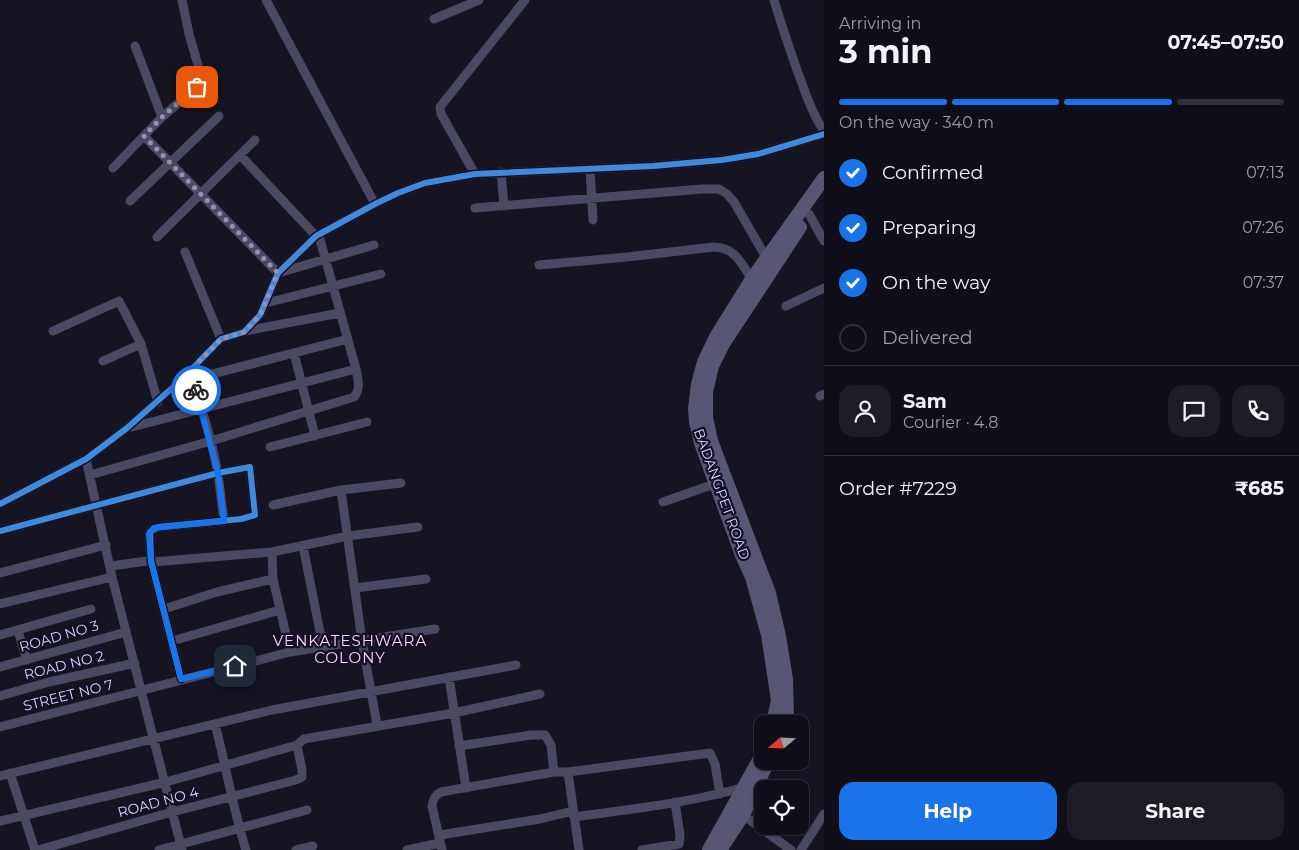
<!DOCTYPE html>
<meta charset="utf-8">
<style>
:root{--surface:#100f19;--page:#1e1d26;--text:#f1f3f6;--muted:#9c9ca2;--line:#302f38;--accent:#1a73e8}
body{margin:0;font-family:Montserrat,sans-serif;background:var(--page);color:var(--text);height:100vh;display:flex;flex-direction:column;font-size:19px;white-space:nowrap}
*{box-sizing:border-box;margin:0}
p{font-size:16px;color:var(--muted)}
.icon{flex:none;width:28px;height:28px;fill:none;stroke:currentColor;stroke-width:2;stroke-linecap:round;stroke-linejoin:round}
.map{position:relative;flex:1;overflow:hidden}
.drawer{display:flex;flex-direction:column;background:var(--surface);width:475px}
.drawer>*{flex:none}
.needle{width:32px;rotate:251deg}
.tools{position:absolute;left:754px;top:715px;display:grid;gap:10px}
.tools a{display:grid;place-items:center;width:55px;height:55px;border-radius:10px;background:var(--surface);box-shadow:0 1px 4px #0004,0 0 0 1px var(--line);font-size:25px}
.pin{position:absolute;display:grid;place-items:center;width:42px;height:42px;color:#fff;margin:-21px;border-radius:10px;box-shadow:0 2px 8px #0006}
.courier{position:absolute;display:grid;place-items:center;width:50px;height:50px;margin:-25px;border:4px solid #1a73e8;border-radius:50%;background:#fff;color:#222;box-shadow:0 1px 6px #0007}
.head em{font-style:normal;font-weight:700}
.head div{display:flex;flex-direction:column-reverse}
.head{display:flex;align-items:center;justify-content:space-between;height:85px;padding:0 15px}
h1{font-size:32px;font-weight:700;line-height:38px}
.bar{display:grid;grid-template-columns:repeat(4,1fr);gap:8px 5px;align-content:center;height:60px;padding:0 15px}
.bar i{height:6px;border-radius:4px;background:var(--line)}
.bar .active{background:var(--accent)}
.bar p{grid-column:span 4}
.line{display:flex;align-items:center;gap:12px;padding:0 15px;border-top:1px solid var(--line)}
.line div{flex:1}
.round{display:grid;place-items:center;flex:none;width:52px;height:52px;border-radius:15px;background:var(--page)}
ol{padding:0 15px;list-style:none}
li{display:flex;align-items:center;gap:15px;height:55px}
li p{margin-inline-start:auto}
li .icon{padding:5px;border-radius:50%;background:var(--accent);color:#fff;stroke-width:4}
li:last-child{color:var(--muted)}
li i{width:28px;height:28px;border:2px solid var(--line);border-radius:50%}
.primary-button{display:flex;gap:10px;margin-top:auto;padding:10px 15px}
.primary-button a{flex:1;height:58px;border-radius:15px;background:var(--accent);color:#fff;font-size:20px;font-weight:700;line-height:58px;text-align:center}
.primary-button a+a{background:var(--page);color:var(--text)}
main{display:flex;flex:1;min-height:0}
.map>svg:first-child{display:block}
</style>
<main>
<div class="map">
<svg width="824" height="850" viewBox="0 0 824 850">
<rect width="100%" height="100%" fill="#161421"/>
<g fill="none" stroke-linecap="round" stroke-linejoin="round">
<path stroke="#4a4962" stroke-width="9" d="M 266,0 L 375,204
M 774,0 C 781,24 789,47 797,70 C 805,91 811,112 824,131
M 434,19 L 479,0
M 135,46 L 162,117
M 144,136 L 278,273 L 374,245
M 240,155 L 316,236
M 113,168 L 162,117 L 196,88 L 199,82 L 200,72 L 189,34 L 182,0
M 590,169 L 593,220
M 501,172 L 504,206
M 475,174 L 441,114 L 440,107 L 525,0
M 130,201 L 219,116
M 475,208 L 702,189 L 719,189 L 727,194 L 734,202 L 767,259
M 809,214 L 824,241
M 157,237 L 255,140
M 185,252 L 221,339
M 539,265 L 627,257 L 714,247 C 736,248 740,262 752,279
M 266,303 L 381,274
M 786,306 L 824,288
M 53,331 L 119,301 L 141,344 L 158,402
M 245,331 L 340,313
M 294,353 L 315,436
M 103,361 L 141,344
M 190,376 L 193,379 L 211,441 L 218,473 L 224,521
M 193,379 L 348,339
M 820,396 L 824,394
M 132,427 L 356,369
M 270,447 L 367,422
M 86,459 L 112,577 L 182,850
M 90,475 L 211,441 L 354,397 C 361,389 358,379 356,369 L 319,236
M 341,490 L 362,641 L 377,725
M 663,502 L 717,483
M 0,504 L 86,459 L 127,428 L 180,381 L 221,339 L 244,332 L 260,315 L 278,273 L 316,236 L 375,204 L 398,193 L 425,183 L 475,174 L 653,166 L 722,160 L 758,154 L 824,134
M 273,505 L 341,490 L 401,483
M 0,531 L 218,473 L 250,467 L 255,515 L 241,519 L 158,527 L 150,532 L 151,561 L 181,679
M 303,546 L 323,647
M 272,552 L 273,579 L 290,652
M 111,566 L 147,561 L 153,562 L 272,552 L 348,536 L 418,527
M 0,573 L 106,545
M 355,588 L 426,579
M 0,604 L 112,577
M 164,609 L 217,592 L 273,579
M 18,631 L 27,660
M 0,635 L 91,609
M 172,641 L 280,610
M 0,667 L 126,632
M 449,677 L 466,788
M 0,696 L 49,682 L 135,663
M 215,724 C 226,766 233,809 246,850
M 0,727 L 290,652 L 435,629
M 459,746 L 531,735 L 545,735 L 551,745 L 554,772 L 568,772 L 579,850
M 568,772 L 710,753 L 715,764 L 720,794
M 10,773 L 35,850
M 0,776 L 272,710 L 516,665
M 743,815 L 791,850
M 574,817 C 631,809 689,803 745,787
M 0,821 L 166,782 L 297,745
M 440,835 L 540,819 L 573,811
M 38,850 L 172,812 L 296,780 L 302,777 L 302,770 L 297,745 L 304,739 L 454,713 L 540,694
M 159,850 L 307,810
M 296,850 L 313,846
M 407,850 L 440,843
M 442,850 L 432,806 C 433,799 435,795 441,792 L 554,772
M 642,850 L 679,844 L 680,835 L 675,802
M 801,850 L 824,814"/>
<path stroke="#575674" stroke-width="14" d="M 773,724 L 778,700 L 768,635 L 752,577 L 742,555 L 701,443 L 696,422 L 695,409 L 698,384 L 704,362 L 716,337 L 752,279 L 824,178
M 784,724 L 787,716 L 786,679 L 779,636 L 769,593 L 711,441 L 706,417 L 706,392 L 712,366 L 723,344 L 800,227
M 709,850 L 762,755
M 720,850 L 743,815 L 768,761"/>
<g stroke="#130f26" stroke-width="9">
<path id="cycleway" d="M 0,504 L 86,459 L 127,428 L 180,381 L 221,339 L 244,332 L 260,315 L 278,273 L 316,236 L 375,204 L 398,193 L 425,183 L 475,174 L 653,166 L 722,160 L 758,154 L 824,134
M 0,531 L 218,473 L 250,467 L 255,515 L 241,519 L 158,527 L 150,532 L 151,561 L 181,679"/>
</g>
<use href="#cycleway" stroke="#408adc" stroke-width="6"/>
</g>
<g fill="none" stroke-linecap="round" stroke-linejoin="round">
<path stroke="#9591b1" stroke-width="5" stroke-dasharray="0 9" d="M 196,390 L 193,379 L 188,373 L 221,339 L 244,332 L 260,315 L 278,273 L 144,136 L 162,117 L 197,87"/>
<path stroke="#1a73e8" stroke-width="6" d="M 196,390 L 218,473 L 224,521 L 154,528 L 149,534 L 151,561 L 181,679 L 235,666"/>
</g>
<g text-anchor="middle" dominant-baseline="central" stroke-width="4.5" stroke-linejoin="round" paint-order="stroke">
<g font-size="14" fill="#d9d4ff" stroke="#130f26">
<text transform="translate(722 494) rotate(70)">BADANGPET ROAD</text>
<text transform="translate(59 636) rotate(-16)">ROAD NO 3</text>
<text transform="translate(64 665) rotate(-14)">ROAD NO 2</text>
<text transform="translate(68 695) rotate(-14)">STREET NO 7</text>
<text transform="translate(158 802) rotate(-15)">ROAD NO 4</text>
</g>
<g font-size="15" letter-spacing="1" fill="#ffd6f0" stroke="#130f26">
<text x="350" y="640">VENKATESHWARA<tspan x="350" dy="17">COLONY</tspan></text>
</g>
</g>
</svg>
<div class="tools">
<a><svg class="needle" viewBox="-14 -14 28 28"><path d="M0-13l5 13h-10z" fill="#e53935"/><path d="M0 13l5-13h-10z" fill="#9c9ca2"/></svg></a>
<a><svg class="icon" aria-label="locate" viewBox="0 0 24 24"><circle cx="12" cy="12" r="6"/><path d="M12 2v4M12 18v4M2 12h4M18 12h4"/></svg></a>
</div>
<div class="pin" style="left:197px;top:87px;background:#ea580c"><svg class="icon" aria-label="bag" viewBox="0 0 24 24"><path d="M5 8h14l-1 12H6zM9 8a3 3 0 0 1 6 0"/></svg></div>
<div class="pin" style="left:235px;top:666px;background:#1f2937"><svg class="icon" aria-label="home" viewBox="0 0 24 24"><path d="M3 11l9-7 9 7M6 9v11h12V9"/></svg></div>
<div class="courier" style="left:196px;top:390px"><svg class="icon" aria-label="bike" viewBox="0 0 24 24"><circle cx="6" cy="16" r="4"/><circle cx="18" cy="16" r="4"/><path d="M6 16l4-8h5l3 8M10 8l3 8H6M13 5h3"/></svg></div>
</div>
<section class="drawer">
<div class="head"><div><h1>3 min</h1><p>Arriving in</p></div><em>07:45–07:50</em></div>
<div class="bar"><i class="active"></i><i class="active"></i><i class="active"></i><i></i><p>On the way · 340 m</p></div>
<ol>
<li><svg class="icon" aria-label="check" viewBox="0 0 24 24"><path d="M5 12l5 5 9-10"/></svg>Confirmed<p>07:13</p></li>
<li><svg class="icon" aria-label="check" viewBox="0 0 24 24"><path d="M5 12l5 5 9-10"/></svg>Preparing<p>07:26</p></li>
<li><svg class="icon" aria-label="check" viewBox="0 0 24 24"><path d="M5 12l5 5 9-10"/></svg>On the way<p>07:37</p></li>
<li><i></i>Delivered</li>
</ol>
<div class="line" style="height:90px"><a class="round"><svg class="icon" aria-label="person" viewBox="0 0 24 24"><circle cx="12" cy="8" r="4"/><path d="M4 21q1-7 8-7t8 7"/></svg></a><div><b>Sam</b><p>Courier · 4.8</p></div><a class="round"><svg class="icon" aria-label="chat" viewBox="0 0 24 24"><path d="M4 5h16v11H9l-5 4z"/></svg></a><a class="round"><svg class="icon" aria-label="phone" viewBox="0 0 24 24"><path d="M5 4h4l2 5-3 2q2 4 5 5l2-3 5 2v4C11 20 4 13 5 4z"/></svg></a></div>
<div class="line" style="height:65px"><div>Order #7229</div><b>₹685</b></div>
<div class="primary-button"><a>Help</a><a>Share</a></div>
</section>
</main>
